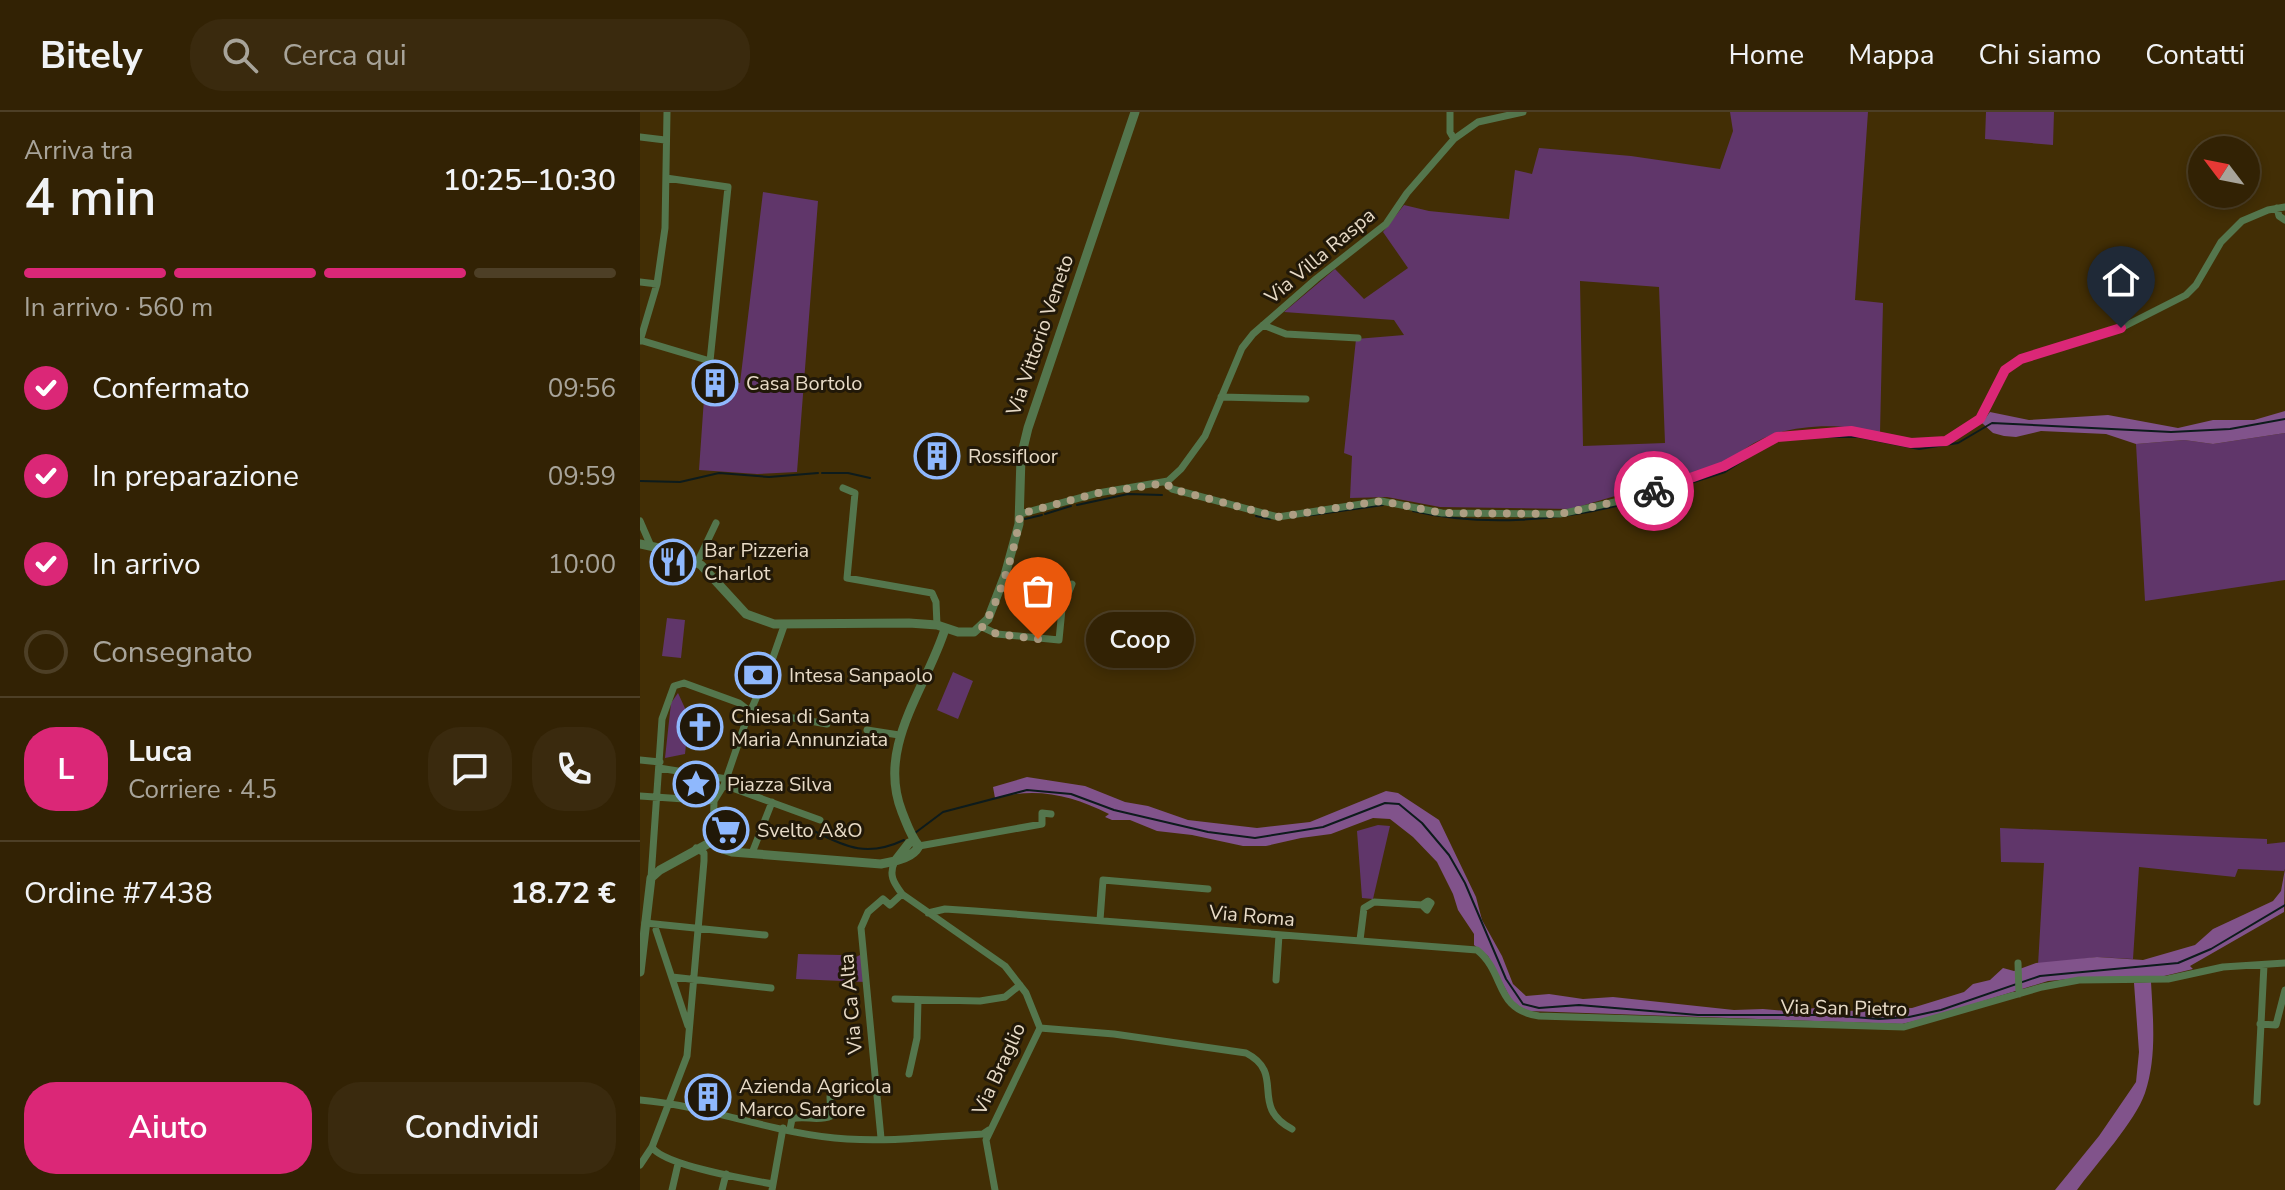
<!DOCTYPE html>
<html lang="it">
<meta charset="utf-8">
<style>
:root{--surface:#322204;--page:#3a2a0e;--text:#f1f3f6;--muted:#a8a49a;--line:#4d3f26;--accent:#db2777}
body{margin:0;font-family:"Nunito Sans",sans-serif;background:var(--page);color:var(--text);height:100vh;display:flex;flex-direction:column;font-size:30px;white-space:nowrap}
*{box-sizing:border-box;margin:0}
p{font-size:26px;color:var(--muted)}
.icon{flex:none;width:44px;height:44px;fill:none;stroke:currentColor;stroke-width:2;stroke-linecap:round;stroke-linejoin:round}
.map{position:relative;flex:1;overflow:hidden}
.panel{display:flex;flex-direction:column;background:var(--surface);width:640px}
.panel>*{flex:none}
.needle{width:52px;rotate:302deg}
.controls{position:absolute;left:1548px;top:24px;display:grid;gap:16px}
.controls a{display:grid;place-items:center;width:72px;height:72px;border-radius:50%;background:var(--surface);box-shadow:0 4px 12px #0003,0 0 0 2px var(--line);font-size:40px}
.pin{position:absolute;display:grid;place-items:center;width:68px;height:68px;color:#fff;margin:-82px -34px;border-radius:50% 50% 50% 0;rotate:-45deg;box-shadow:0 0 8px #0007}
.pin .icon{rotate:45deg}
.courier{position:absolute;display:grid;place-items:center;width:80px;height:80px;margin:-40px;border:6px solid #db2777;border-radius:50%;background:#fff;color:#222;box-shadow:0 2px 10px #0007}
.bubble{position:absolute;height:56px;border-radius:28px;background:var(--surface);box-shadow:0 4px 12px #0003,0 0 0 2px var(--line);font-size:26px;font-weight:600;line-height:56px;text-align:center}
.summary em{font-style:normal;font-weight:600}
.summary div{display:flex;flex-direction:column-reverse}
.summary{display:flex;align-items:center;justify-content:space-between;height:136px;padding:0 24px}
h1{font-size:52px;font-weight:600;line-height:60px}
.bar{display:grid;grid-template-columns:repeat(4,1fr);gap:12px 8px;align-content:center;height:96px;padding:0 24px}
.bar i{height:10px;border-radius:6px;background:var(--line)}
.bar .active{background:var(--accent)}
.bar p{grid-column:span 4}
.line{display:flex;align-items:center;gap:20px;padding:0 24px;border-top:2px solid var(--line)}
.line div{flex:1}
.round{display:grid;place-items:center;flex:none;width:84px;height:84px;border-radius:32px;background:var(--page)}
ol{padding:0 24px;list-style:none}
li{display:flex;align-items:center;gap:24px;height:88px}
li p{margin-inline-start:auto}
li .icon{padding:8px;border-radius:50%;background:var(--accent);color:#fff;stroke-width:4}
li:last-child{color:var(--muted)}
li i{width:44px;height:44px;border:4px solid var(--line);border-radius:50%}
.cta{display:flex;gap:16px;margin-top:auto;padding:16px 24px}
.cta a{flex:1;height:92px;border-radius:32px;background:var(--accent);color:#fff;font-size:32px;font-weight:600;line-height:92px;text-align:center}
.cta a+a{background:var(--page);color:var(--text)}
header{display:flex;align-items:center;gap:48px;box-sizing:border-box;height:112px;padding:0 40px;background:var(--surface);border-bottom:2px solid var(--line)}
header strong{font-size:38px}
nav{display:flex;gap:44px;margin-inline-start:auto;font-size:28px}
.search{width:560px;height:72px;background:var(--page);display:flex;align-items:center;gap:20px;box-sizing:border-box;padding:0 28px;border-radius:32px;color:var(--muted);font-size:30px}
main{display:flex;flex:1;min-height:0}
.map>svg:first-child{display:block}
</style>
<header>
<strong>Bitely</strong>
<div class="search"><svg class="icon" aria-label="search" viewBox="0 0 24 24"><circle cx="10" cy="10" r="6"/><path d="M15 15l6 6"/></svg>Cerca qui</div>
<nav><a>Home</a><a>Mappa</a><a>Chi siamo</a><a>Contatti</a></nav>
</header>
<main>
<section class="panel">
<div class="summary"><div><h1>4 min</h1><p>Arriva tra</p></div><em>10:25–10:30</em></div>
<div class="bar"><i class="active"></i><i class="active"></i><i class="active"></i><i></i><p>In arrivo · 560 m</p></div>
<ol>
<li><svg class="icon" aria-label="check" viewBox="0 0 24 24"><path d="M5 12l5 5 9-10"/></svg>Confermato<p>09:56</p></li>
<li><svg class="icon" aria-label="check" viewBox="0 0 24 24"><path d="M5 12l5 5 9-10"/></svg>In preparazione<p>09:59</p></li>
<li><svg class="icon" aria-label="check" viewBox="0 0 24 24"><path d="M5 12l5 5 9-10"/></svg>In arrivo<p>10:00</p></li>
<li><i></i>Consegnato</li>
</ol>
<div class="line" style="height:144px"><b class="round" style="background:var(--accent);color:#fff">L</b><div><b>Luca</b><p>Corriere · 4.5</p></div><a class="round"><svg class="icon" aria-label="chat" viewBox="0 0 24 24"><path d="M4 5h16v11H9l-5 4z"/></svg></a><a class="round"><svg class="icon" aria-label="phone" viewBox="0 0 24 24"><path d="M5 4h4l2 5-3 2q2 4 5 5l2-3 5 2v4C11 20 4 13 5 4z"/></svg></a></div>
<div class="line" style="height:104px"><div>Ordine #7438</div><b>18.72 €</b></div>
<div class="cta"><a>Aiuto</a><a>Condividi</a></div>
</section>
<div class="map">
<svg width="1645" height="1078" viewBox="0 0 1645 1078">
<rect width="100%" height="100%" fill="#422e05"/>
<path fill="#60366a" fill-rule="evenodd" d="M 1090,0 L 1228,0 L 1215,188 L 1243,191 L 1240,321 C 1204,311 1154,311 1120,328 C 1105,335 1093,347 1077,354 L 931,397 L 800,395 L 747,385 L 710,386 L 712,344 L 704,341 L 716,227 L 764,223 L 754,208 L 644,200 L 695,157 L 724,187 L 768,156 L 743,120 L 764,93 L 789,99 L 869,107 L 875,58 L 892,62 L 899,36 L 991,44 L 1080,57 L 1093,19 ZM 940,169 L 1019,175 L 1025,331 L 943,334 Z
M 1346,0 L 1414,0 L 1413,33 L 1345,27 Z
M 123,80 L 178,89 L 157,360 L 117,362 L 59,358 L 65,272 L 100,271 Z
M 1645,321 L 1645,468 L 1505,489 L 1496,332 L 1544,328 L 1573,332 Z
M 27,506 L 45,508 L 41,546 L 22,544 Z
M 313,560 L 333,569 L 318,607 L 297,598 Z
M 38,581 L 49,605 L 45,642 L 25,646 L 31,591 Z
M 738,713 L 750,714 L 733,787 L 722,786 L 717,719 Z
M 1360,716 L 1627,727 L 1627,732 L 1645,730 L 1645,757 L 1644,759 L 1598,757 L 1595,765 L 1499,755 L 1493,847 L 1457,845 L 1398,853 L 1404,751 L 1361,750 Z
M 158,842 L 201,843 L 210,848 L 220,843 L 223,845 L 225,870 L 156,867 Z"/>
<path fill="#81538b" d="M 1645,299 L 1645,321 L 1573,332 L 1544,328 L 1496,332 L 1466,322 L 1401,319 L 1376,325 L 1364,324 L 1353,321 L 1342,311 L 1350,300 L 1389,308 L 1468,303 L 1538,316 L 1573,308 L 1614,308 Z
M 387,665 L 445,674 L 485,690 L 508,694 L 548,708 L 617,716 L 670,710 L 746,679 L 758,681 L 799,708 L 836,785 L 842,808 L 862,844 L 873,872 L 886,884 L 909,882 L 943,887 L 973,885 L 1094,898 L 1123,897 L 1147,899 L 1195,894 L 1208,899 L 1272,896 L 1324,880 L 1333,872 L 1350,868 L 1363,856 L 1374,859 L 1396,851 L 1457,845 L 1503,848 L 1555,833 L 1573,817 L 1633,789 L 1641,779 L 1645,757 L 1644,800 L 1550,854 L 1553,857 L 1520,865 L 1440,866 L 1408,869 L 1295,904 L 1262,912 L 888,899 L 874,893 L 848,844 L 834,833 L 834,822 L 818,798 L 813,782 L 797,750 L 773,725 L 750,707 L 733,706 L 691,722 L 661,726 L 626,734 L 603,734 L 552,723 L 517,719 L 490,708 L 472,708 L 465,705 L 469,702 C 431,683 397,675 355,686 L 353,675 Z
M 1511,870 C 1513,907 1517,945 1505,981 C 1495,1010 1456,1052 1437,1078 L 1415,1078 L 1459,1024 L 1496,970 L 1499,940 L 1494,871 Z"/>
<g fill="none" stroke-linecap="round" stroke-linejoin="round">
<path stroke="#0d1b1c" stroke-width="2" d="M 1181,325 L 1219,325 L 1279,337 L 1318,331 L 1352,311 L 1531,320 L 1590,317 L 1645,307
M 182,361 L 208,361 L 230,366
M 0,369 L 40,370 L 79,361 L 129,365 L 178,361
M 998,388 L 1085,360 L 1107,346
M 437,393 L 488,382 L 522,383
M 773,399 C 843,415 920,409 988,391
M 405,402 L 431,394
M 616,404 L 630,407
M 665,404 L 743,393
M 385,407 L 402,403
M 174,719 C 207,736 228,745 264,728
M 275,721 L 303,700 L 387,678 L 431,682 L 474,698 L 568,720 L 615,726 L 683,715 L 745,691 L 759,692 L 782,711 L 809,743 L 825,771 L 866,867 L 883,892 L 899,896 L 939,893 L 1058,903 L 1187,903 L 1239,907 L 1269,905 L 1301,898 L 1400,864 L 1538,851 L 1571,837 L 1645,793"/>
<path stroke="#54764d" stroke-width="7" d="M 810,0 L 810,20 L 814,27
M 0,25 L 25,28
M 1637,96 L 1639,104 L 1645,108
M 0,170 L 17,172
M 623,213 L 646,222 L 718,226
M 0,228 L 70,249 L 88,75 L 26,66
M 0,229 L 17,172 L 25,116 L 27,0
M 581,285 L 666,287
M 526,371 L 532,377 L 638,405 L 741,389 L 802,401 L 920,402 L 993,386 L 1084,354 L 1137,325 L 1211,319 L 1271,331 L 1306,329 L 1340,307 L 1365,258 L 1381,247 L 1481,216 L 1546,183 L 1556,173 L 1581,130 L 1602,109 L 1628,98 L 1645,95
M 203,376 L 215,381 L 207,466 L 292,481 L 296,490 L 297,513
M 380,402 L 458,381 L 528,369 L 541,357 L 565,324 L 602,236 L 613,222 L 676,167 L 746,112 L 767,81 L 814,27 L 838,10 L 883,0
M 0,409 L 10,432
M 57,451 L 76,411
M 342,515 L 357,522 L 419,528 L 422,497 L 432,472
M 227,618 L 259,623
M 0,648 L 20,650
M 19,656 L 87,667
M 84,673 L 180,708
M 0,684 L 74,689
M 73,729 L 74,689 L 84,673 L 105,612 L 130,554 L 144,514
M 279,734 L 402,712 L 402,701 L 411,702
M 112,741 L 132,690
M 255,749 C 248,763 254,771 262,782 L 365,854 L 386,881 L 400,916 L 346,1028 L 355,1078
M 11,766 L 22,607 L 34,574 L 44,571 L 99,591 L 116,604 L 127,606 L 142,604 L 187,612
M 288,801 L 305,797 L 335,799 L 837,838 C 866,861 854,898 899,904 L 1264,915 L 1402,875 L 1439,868 L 1528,867 L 1583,855 L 1645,851
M 460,808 L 463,768 L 568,777
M 5,811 L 125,823
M 16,818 L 48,914
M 720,828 L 724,796 L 734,790 L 782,793 L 788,789 L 791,791 L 787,798 L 782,793
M 1378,851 L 1379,882
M 32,865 L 131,876
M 636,868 L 639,823
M 255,887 L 340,889 L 365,885 L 380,873
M 1620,912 L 1636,913 L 1645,878
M 400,916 L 474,922 L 606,941 C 647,962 608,994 652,1017
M 269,962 L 277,926 L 278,888
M 0,988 C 70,994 137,1023 207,1027 C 252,1030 299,1024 343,1022 L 349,1018
M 1617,990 L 1624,853
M 150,1017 L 152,1007 C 164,1003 178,1010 191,1004 L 190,985
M 241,1026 L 221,816 L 228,800 L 243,787 L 250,793 L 262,782
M 12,1035 C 23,1053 109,1068 133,1072
M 0,1053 L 12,1035 L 47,944 L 64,749 L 64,741 L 56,736
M 32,1078 L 38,1052
M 82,1078 L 86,1062
M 132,1078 L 143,1016"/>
<path stroke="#54764d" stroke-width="9" d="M 0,432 L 28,438 L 61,453 L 106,502 L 134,512 L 269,511 L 297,513 L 318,520 L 334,520 L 348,507 L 365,463 L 379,412 L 381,345 L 388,316 L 495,0
M 255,749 L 269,731 L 275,729
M 0,860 L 11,766 L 20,758 L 73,729 L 77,735 L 92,740 L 241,752 C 255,749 272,747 279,734 C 271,725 267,712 262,700 C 236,635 286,577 305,517"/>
</g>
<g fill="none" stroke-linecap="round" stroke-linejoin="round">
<path stroke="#ae9e83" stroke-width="8" stroke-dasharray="0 14.4" d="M 398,527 L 357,522 L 342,515 C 358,495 378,428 380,402 L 458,381 L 526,371 L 532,377 L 638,405 L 741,389 L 802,401 L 920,402 L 993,386 L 1014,379"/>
<path stroke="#db2777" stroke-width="10" d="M 1014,379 L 1084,354 L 1137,325 L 1211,319 L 1271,331 L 1306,329 L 1340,307 L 1365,258 L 1381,247 L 1481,216"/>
</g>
<defs>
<g id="building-ring" transform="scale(2.3)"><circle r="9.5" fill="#211808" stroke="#8fb8fd" stroke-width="1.5"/><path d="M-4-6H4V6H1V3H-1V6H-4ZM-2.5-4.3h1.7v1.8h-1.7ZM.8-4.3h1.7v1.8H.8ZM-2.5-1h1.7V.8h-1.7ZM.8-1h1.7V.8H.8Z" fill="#8fb8fd"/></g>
<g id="restaurant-ring" transform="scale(2.3)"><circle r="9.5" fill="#211808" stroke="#8fb8fd" stroke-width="1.5"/><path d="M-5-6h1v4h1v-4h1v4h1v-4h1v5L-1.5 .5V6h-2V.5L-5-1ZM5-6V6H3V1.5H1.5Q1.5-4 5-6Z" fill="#8fb8fd"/></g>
<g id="bank-ring" transform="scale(2.3)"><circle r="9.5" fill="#211808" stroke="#8fb8fd" stroke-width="1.5"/><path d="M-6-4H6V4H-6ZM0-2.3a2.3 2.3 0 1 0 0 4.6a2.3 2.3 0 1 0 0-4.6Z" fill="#8fb8fd"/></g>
<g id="church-ring" transform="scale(2.3)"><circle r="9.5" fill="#211808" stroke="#8fb8fd" stroke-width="1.5"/><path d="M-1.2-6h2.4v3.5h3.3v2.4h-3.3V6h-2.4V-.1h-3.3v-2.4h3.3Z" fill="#8fb8fd"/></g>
<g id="sight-ring" transform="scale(2.3)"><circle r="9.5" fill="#211808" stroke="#8fb8fd" stroke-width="1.5"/><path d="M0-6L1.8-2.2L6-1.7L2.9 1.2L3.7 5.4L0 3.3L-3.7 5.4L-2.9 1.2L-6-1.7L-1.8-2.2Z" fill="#8fb8fd"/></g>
<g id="supermarket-ring" transform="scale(2.3)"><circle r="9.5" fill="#211808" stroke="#8fb8fd" stroke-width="1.5"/><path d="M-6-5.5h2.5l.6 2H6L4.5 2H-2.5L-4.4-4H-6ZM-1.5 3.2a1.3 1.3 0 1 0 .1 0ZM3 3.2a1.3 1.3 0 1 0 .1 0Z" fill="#8fb8fd"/></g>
</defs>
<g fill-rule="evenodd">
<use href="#building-ring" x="75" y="271"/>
<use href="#building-ring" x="297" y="344"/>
<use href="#restaurant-ring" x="33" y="450"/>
<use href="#bank-ring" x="118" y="563"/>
<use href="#church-ring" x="60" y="615"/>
<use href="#sight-ring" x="56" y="672"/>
<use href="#supermarket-ring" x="86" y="718"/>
<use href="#building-ring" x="68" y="985"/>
</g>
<g text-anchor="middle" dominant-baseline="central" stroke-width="6" stroke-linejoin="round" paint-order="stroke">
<g font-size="20" fill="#e8dbc7" stroke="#211808">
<text transform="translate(680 144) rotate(-40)">Via Villa Raspa</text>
<text transform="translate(400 223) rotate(-71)">Via Vittorio Veneto</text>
<text transform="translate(612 804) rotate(5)">Via Roma</text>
<text transform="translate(211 892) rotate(-95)">Via Ca Alta</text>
<text transform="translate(1204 896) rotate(1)">Via San Pietro</text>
<text transform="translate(359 957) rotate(-65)">Via Braglio</text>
</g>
<g font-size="20" fill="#e8dbc7" stroke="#211808" text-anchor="start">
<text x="106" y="271">Casa Bortolo</text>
<text x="328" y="344">Rossifloor</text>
<text x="64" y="438">Bar Pizzeria<tspan x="64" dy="23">Charlot</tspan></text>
<text x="149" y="563">Intesa Sanpaolo</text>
<text x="91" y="604">Chiesa di Santa<tspan x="91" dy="23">Maria Annunziata</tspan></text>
<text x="87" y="672">Piazza Silva</text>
<text x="117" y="718">Svelto A&amp;O</text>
<text x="99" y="974">Azienda Agricola<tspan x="99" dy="23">Marco Sartore</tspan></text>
</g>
</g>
</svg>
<div class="controls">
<a><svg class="needle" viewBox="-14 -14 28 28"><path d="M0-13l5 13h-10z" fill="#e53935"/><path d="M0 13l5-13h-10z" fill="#a8a49a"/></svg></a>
</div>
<div class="pin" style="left:398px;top:527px;background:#ea580c"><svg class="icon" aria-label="bag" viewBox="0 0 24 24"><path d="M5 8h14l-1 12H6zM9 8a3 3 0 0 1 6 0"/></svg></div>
<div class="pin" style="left:1481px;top:216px;background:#1f2937"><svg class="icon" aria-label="home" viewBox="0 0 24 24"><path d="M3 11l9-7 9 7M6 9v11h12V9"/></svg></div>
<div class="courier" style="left:1014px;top:379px"><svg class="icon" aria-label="bike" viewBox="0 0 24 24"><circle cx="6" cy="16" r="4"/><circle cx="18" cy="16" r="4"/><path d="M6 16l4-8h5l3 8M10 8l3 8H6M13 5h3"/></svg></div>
<div class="bubble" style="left:446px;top:500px;width:108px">Coop</div>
</div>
</main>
